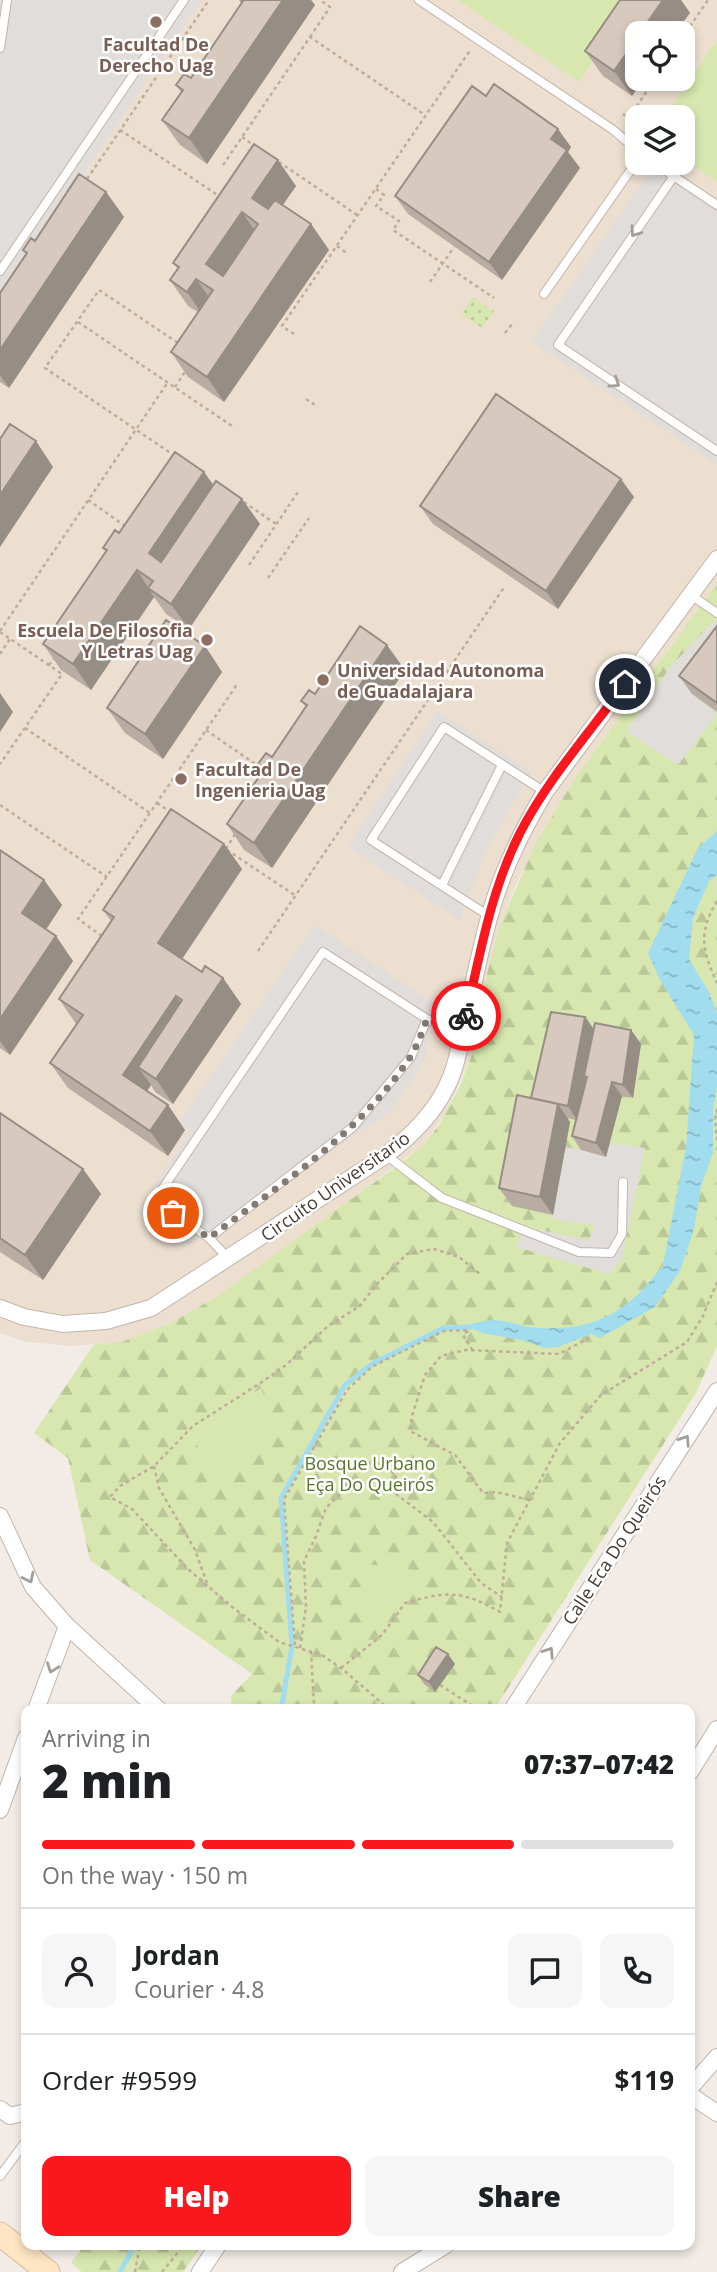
<!DOCTYPE html>
<meta charset="utf-8">
<style>
:root{--surface:#fff;--page:#f6f6f6;--text:#202124;--muted:#757577;--line:#e0e0e0;--accent:#f8181d}
body{margin:0;font-family:"Open Sans",sans-serif;background:var(--page);color:var(--text);height:100vh;display:flex;flex-direction:column;font-size:26px;white-space:nowrap}
*{box-sizing:border-box;margin:0}
p{font-size:23px;color:var(--muted)}
.icon{flex:none;width:38px;height:38px;fill:none;stroke:currentColor;stroke-width:2;stroke-linecap:round;stroke-linejoin:round}
.map{position:relative;flex:1;overflow:hidden}
.details{position:absolute;left:21px;top:1704px;width:674px;height:546px;display:flex;flex-direction:column;background:var(--surface);border-radius:14px;box-shadow:0 4px 10px #0003}
.details>*{flex:none}
.controls{position:absolute;left:625px;top:21px;display:grid;gap:14px}
.controls a{display:grid;place-items:center;width:70px;height:70px;border-radius:14px;background:var(--surface);box-shadow:0 4px 10px #0003;font-size:35px}
.pin{position:absolute;display:grid;place-items:center;width:60px;height:60px;color:#fff;margin:-30px;border:4px solid #fff;border-radius:50%;box-shadow:0 2px 7px #0007}
.courier{position:absolute;display:grid;place-items:center;width:70px;height:70px;margin:-35px;border:5px solid #f8181d;border-radius:50%;background:#fff;color:#222;box-shadow:0 2px 9px #0007}
.summary em{font-style:normal;font-weight:800}
.summary div{display:flex;flex-direction:column-reverse}
.summary{display:flex;align-items:center;justify-content:space-between;height:119px;padding:0 21px}
h1{font-size:46px;font-weight:800;line-height:52px}
.bar{display:grid;grid-template-columns:repeat(4,1fr);gap:10px 7px;align-content:center;height:84px;padding:0 21px}
.bar i{height:9px;border-radius:5px;background:var(--line)}
.bar .on{background:var(--accent)}
.bar p{grid-column:span 4}
.line{display:flex;align-items:center;gap:18px;padding:0 21px;border-top:2px solid var(--line)}
.line div{flex:1}
.round{display:grid;place-items:center;flex:none;width:74px;height:74px;border-radius:14px;background:var(--page)}
.action{display:flex;gap:14px;margin-top:auto;padding:14px 21px}
.action a{flex:1;height:80px;border-radius:14px;background:var(--accent);color:#fff;font-size:28px;font-weight:800;line-height:80px;text-align:center}
.action a+a{background:var(--page);color:var(--text)}
.map>svg:first-child{display:block}
</style>
<div class="map">
<svg width="717" height="2272" viewBox="0 0 717 2272">
<defs>
<pattern id="grass-dots" width="8" height="8" patternUnits="userSpaceOnUse" patternTransform="scale(1.75)"><rect width="8" height="8" fill="#d7e7af"/><path d="M2 2h.1M6 6h.1" fill="none" stroke="#bac797" stroke-width="1.8" stroke-linecap="round"/></pattern>
<pattern id="forest-firs" width="22" height="20" patternUnits="userSpaceOnUse" patternTransform="scale(1.75)"><rect width="22" height="20" fill="#d7e7af"/><path d="M5 1l3.5 6h-7zM16 11l3.5 6h-7z" fill="#bac797"/></pattern>
<pattern id="water-ripples" width="26" height="14" patternUnits="userSpaceOnUse" patternTransform="scale(1.75)"><rect width="26" height="14" fill="#a2ddef"/><path d="M2 4q2-2 4 0t4 0M15 11q2-2 4 0t4 0" fill="none" stroke="#86b4c2"/></pattern>
</defs>
<rect width="100%" height="100%" fill="#f3ece6"/>
<path fill="#ecdfd0" fill-rule="evenodd" d="M 0,0 L 717,0 L 717,583 L 576,777 L 517,882 L 500,925 L 485,981 L 473,1052 L 447,1111 L 423,1145 L 267,1262 L 219,1295 L 171,1323 L 122,1342 L 71,1346 L 27,1342 L 0,1333 ZM 637,33 L 682,33 L 682,79 L 637,79 ZM 637,117 L 682,117 L 682,163 L 637,163 Z"/>
<path fill="url(#grass-dots)" d="M 473,297 L 494,311 L 482,328 L 461,314 Z"/>
<path fill="url(#forest-firs)" d="M 717,583 L 717,1346 L 696,1393 L 494,1710 L 232,1710 L 231,1696 L 252,1674 L 90,1560 L 68,1458 L 34,1433 L 94,1344 L 122,1342 L 171,1323 L 219,1295 L 401,1163 L 423,1145 L 439,1125 L 459,1088 L 473,1052 L 485,981 L 500,925 L 536,843 L 576,777 Z
M 84,2245 L 202,2245 L 183,2272 L 82,2272 L 71,2263 Z"/>
<path fill="#d7e7af" d="M 457,0 L 633,0 L 579,82 Z
M 717,40 L 717,182 L 683,159 L 682,117 L 664,117 Z
M 261,1388 L 277,1430 L 215,1472 L 190,1435 Z
M 366,1564 L 423,1571 L 417,1593 L 400,1591 L 393,1614 L 356,1609 Z"/>
<path fill="#e1dddb" d="M 0,0 L 202,0 L 0,295 Z
M 653,167 L 717,210 L 717,465 L 532,342 Z
M 714,621 L 717,622 L 717,661 L 692,694 L 717,714 L 678,765 L 626,731 L 671,666 Z
M 437,711 L 532,772 L 487,848 L 460,920 L 348,847 Z
M 315,925 L 435,1004 L 424,1062 L 390,1112 L 188,1246 L 137,1212 L 191,1130 L 180,1122 Z
M 609,1143 L 645,1148 L 622,1259 L 609,1274 L 516,1247 L 525,1227 L 589,1240 L 595,1225 L 551,1219 L 566,1147 L 581,1150 Z"/>
<path fill="url(#water-ripples)" d="M 717,831 L 717,875 L 709,881 L 693,918 L 689,959 L 709,992 L 717,1013 L 717,1087 L 713,1109 L 713,1153 L 701,1186 L 694,1229 L 680,1271 L 655,1307 L 600,1338 L 591,1334 L 558,1347 L 544,1348 L 526,1341 L 482,1333 L 466,1325 C 474,1324 484,1320 492,1320 C 505,1320 517,1325 530,1327 C 591,1334 628,1313 663,1265 L 686,1147 L 694,1035 L 660,980 L 648,953 L 698,848 Z"/>
<g fill="none" stroke-linecap="round" stroke-linejoin="round">
<path stroke="#a2ddef" stroke-width="5" d="M 281,1710 L 292,1646 L 281,1498 L 345,1385 L 372,1364 L 443,1328 L 473,1327
M 120,2272 L 135,2245"/>
<g stroke="#c1b5ab" stroke-width="10">
<path id="service" d="M 419,0 L 612,129 L 637,150
M 0,48 L 7,0
M 654,163 L 717,205
M 674,176 L 558,345 L 717,451
M 0,271 L 184,0
M 544,294 L 637,161
M 691,595 L 717,613
M 442,885 L 502,765
M 489,916 L 371,840 L 444,727 L 545,792
M 427,1019 L 411,1057 L 353,1127 L 209,1238 L 155,1200 L 323,952 L 427,1019 L 462,1035
M 386,1155 L 442,1198 L 579,1252 L 611,1253 L 622,1234 L 623,1182
M 209,1238 L 229,1259
M 0,2176 L 26,2141"/>
</g>
<g stroke="#c1b5ab" stroke-width="18">
<path id="minor" d="M 0,1308 L 24,1317 L 63,1324 L 106,1321 L 151,1308 L 386,1155 C 410,1137 432,1116 446,1088 C 456,1069 459,1048 464,1027 C 472,991 479,954 489,918 C 501,872 521,832 545,792 L 717,559
M 0,1516 L 33,1587 L 67,1626 L 159,1710
M 36,1710 L 67,1626
M 512,1710 L 717,1391
M 690,1772 L 717,1729
M 0,1810 L 26,1738
M 690,2088 L 717,2057
M 690,2095 L 717,2113
M 0,2109 L 10,2116 L 26,2112
M 200,2272 L 218,2245
M 402,2272 L 446,2245"/>
</g>
<g stroke="#d5ba98" stroke-width="25">
<path id="secondary" d="M 0,2234 L 48,2272"/>
</g>
<path stroke="#c0ac9a" stroke-width="2.5" stroke-dasharray="3.5 3.5" stroke-linecap="butt" d="M 310,37 L 330,7 L 320,0
M 682,38 L 708,0
M 623,114 L 629,118 L 655,79
M 120,130 L 219,196
M 242,137 L 256,147
M 279,162 L 357,215
M 223,165 L 310,37 L 425,115
M 87,179 L 209,0
M 376,189 L 384,195 L 376,206 L 399,221 L 393,230 L 494,298
M 337,246 L 348,254
M 78,322 L 232,426
M 505,333 L 512,324
M 294,334 L 282,326 L 471,49
M 175,387 L 185,372
M 306,399 L 315,405
M 175,456 L 45,368 L 99,290 L 178,343
M 88,500 L 125,526
M 244,502 L 276,524
M 249,565 L 298,492
M 268,578 L 309,518
M 0,631 L 168,382
M 0,632 L 62,674 L 0,764
M 0,654 L 10,639
M 49,665 L 55,657
M 25,728 L 150,813
M 206,730 L 261,768
M 157,803 L 172,813
M 0,805 L 107,877
M 226,849 L 235,834
M 227,850 L 296,896
M 717,901 C 698,933 702,950 717,983
M 102,936 L 78,919 L 238,683
M 258,951 L 505,586
M 717,1109 L 715,1119 L 717,1141
M 468,1331 L 463,1335 L 473,1351
M 154,1466 L 159,1488 L 195,1550 L 207,1583
M 529,1500 L 497,1492 L 483,1493 L 455,1455 L 410,1431 L 412,1416 L 425,1375 L 441,1356 L 466,1350 L 559,1354 L 589,1338
M 295,1645 L 284,1499 L 347,1390 L 373,1366 L 444,1331 L 470,1330
M 300,1648 L 306,1607 L 304,1561 L 316,1536 L 326,1508 L 345,1489 L 354,1465 L 379,1461 L 396,1475 L 392,1491 L 433,1522 L 481,1583 L 502,1597
M 311,1651 L 314,1705 L 312,1710
M 341,1668 L 382,1635 L 405,1603 C 447,1591 462,1590 500,1612 L 507,1543 L 560,1443 L 601,1395 L 687,1342 L 703,1316 L 717,1282
M 440,1685 L 479,1710
M 390,1710 L 341,1668 L 322,1655 L 279,1642 L 232,1607 L 188,1569 L 132,1509 L 110,1497 L 120,1486 L 154,1466 L 193,1426 L 262,1382 L 286,1365 L 328,1326 L 360,1306 L 376,1285 L 407,1254 L 434,1249 L 459,1257 L 480,1274
M 135,2272 L 140,2245
M 162,2272 L 184,2245"/>
<use href="#service" stroke="#fff" stroke-width="8"/>
<use href="#minor" stroke="#fff" stroke-width="16"/>
<use href="#secondary" stroke="#fee6c4" stroke-width="23"/>
<path stroke="#c0ac9a" stroke-width="2.5" stroke-dasharray="3.5 3.5" stroke-linecap="butt" d="M 430,282 L 454,247"/>
</g>
<path fill="#b9ada3" d="M 239,0 L 311,0 L 315,5 L 207,164 L 180,145 L 162,120 L 181,92 L 176,85 L 191,78 L 241,3 Z
M 620,0 L 681,0 L 690,13 L 637,79 L 644,79 L 632,96 L 603,76 L 585,51 Z
M 486,96 L 571,147 L 568,152 L 580,168 L 502,280 L 408,214 L 395,196 Z
M 254,144 L 296,186 L 283,205 L 311,224 L 329,250 L 224,402 L 188,377 L 171,352 L 198,312 L 188,306 L 170,280 L 178,269 L 173,263 Z
M 106,192 L 124,217 L 9,388 L 0,382 L 0,293 L 26,254 L 23,250 Z
M 204,472 L 213,485 L 242,499 L 260,524 L 189,629 L 166,614 L 154,597 L 91,690 L 61,670 L 43,644 L 106,552 L 103,548 L 119,533 Z
M 634,497 L 558,609 L 433,524 L 420,506 Z
M 717,626 L 717,712 L 692,694 L 679,676 Z
M 205,646 L 222,672 L 163,759 L 125,733 L 107,708 Z
M 405,670 L 272,868 L 244,850 L 227,824 L 263,770 L 258,764 L 272,757 L 306,707 L 301,701 L 315,694 Z
M 224,844 L 242,869 L 182,959 L 202,972 L 223,978 L 241,1004 L 173,1104 L 155,1092 L 151,1085 L 147,1091 L 168,1105 L 185,1130 L 168,1156 L 68,1088 L 50,1063 L 76,1024 L 59,999 L 111,921 L 103,910 Z
M 0,850 L 44,880 L 62,905 L 46,929 L 73,961 L 10,1055 L 0,1048 Z
M 593,1029 L 631,1030 L 641,1044 L 633,1098 L 622,1096 L 606,1157 L 581,1150 L 572,1136 L 576,1120 L 567,1118 L 570,1122 L 553,1215 L 512,1206 L 499,1188 L 531,1098 Z
M 0,1113 L 83,1169 L 101,1194 L 43,1280 L 0,1252 Z
M 455,1664 L 435,1692 L 424,1684 L 418,1675 Z"/>
<path fill="#968d85" d="M 283,0 L 311,0 L 315,5 L 207,164 L 189,138 Z
M 663,0 L 681,0 L 690,13 L 675,33 L 640,33 Z
M 637,38 L 637,79 L 644,79 L 632,96 L 614,71 Z
M 558,129 L 571,147 L 568,152 L 580,168 L 502,280 L 489,262 L 551,139 Z
M 278,160 L 296,186 L 270,223 L 252,198 Z
M 106,192 L 124,217 L 9,388 L 0,375 L 0,350 Z
M 242,212 L 260,238 L 224,290 L 206,264 Z
M 311,224 L 329,250 L 224,402 L 207,377 Z
M 196,279 L 214,304 L 204,317 L 187,292 Z
M 36,441 L 53,467 L 0,547 L 0,495 Z
M 204,472 L 222,497 L 167,579 L 149,553 Z
M 621,479 L 634,497 L 558,609 L 546,591 Z
M 242,499 L 260,524 L 189,629 L 171,604 Z
M 137,570 L 154,597 L 91,690 L 73,664 Z
M 387,645 L 405,670 L 272,868 L 254,843 Z
M 205,646 L 222,672 L 163,759 L 145,734 Z
M 0,693 L 13,712 L 0,732 Z
M 224,844 L 242,869 L 176,968 L 158,943 Z
M 44,880 L 62,905 L 40,939 L 22,913 Z
M 56,936 L 73,961 L 10,1055 L 0,1041 L 0,1019 Z
M 223,978 L 241,1004 L 173,1104 L 156,1079 Z
M 176,996 L 194,1021 L 138,1067 L 151,1085 L 141,1100 L 123,1075 Z
M 585,1017 L 595,1031 L 584,1076 L 586,1078 L 577,1120 L 568,1106 Z
M 631,1030 L 641,1044 L 633,1098 L 623,1085 Z
M 612,1082 L 622,1096 L 606,1157 L 596,1143 Z
M 558,1104 L 570,1122 L 553,1215 L 540,1197 Z
M 168,1105 L 185,1130 L 168,1156 L 150,1131 Z
M 83,1169 L 101,1194 L 43,1280 L 25,1255 Z
M 448,1654 L 455,1664 L 435,1692 L 429,1682 Z"/>
<path fill="#d7c9be" stroke="#968d85" stroke-width="2" fill-rule="evenodd" d="M 241,0 L 283,0 L 189,138 L 162,120 L 183,90 L 176,85 L 184,74 L 191,78 L 243,1 Z
M 620,0 L 663,0 L 640,33 L 637,33 L 637,38 L 614,71 L 585,51 Z
M 494,84 L 558,129 L 551,139 L 567,150 L 489,262 L 395,196 L 472,86 L 486,96 Z
M 254,144 L 278,160 L 252,198 L 268,209 L 275,200 L 311,224 L 207,377 L 171,352 L 213,290 L 196,279 L 187,292 L 170,280 L 179,267 L 173,263 ZM 242,212 L 258,224 L 223,276 L 206,264 Z
M 79,174 L 106,192 L 0,350 L 0,293 L 27,253 L 23,250 L 31,238 L 35,241 Z
M 496,394 L 621,479 L 546,591 L 420,506 Z
M 10,424 L 36,441 L 0,495 L 0,439 Z
M 175,452 L 204,472 L 149,553 L 161,562 L 216,481 L 242,499 L 171,604 L 148,588 L 153,581 L 137,570 L 73,664 L 43,644 L 107,550 L 103,548 L 115,530 L 119,533 Z
M 166,620 L 205,646 L 145,734 L 107,708 Z
M 360,626 L 387,645 L 254,843 L 227,824 L 265,768 L 258,764 L 266,753 L 272,757 L 307,705 L 301,701 L 309,690 L 315,694 Z
M 717,626 L 717,703 L 679,676 Z
M 171,809 L 224,844 L 158,943 L 202,972 L 205,966 L 223,978 L 156,1079 L 138,1067 L 182,1000 L 176,996 L 123,1075 L 168,1105 L 150,1131 L 50,1063 L 83,1015 L 59,999 L 114,917 L 103,910 Z
M 0,850 L 44,880 L 22,913 L 56,936 L 0,1019 Z
M 551,1012 L 585,1017 L 568,1106 L 531,1098 Z
M 595,1023 L 631,1030 L 623,1085 L 612,1082 L 596,1143 L 572,1136 L 587,1077 L 584,1076 Z
M 517,1095 L 558,1104 L 540,1197 L 499,1188 Z
M 0,1113 L 83,1169 L 25,1255 L 0,1238 Z
M 436,1647 L 448,1654 L 429,1682 L 418,1675 Z"/>
<defs><path id="oneway-chevron" d="M-2-3.5L2.5 0L-2 3.5" fill="none" stroke-width="1.6" stroke-linecap="round" stroke-linejoin="round" transform="scale(1.75)"/></defs>
<g stroke="#a29e9a">
<use href="#oneway-chevron" transform="translate(635 232) rotate(125)"/>
<use href="#oneway-chevron" transform="translate(615 383) rotate(34)"/>
<use href="#oneway-chevron" transform="translate(685 1440) rotate(-57)"/>
<use href="#oneway-chevron" transform="translate(29 1578) rotate(64)"/>
<use href="#oneway-chevron" transform="translate(549 1652) rotate(-57)"/>
<use href="#oneway-chevron" transform="translate(52 1668) rotate(110)"/>
</g>
<g fill="none" stroke-linecap="round" stroke-linejoin="round">
<path stroke="#827a73" stroke-width="7" stroke-dasharray="0 12.6" d="M 173,1213 L 209,1238 C 282,1183 357,1136 409,1059 C 417,1047 422,1032 427,1019 L 462,1035 L 466,1016"/>
<path stroke="#f8181d" stroke-width="9" d="M 466,1016 C 480,954 491,890 520,833 C 547,780 590,732 625,684"/>
</g>
<g fill="#8d6e63" stroke="#fff" stroke-width="2.5">
<circle cx="156" cy="22" r="7"/>
<circle cx="207" cy="640" r="7"/>
<circle cx="323" cy="680" r="7"/>
<circle cx="181" cy="779" r="7"/>
</g>
<g text-anchor="middle" dominant-baseline="central" stroke-width="5" stroke-linejoin="round" paint-order="stroke">
<g font-size="18" font-weight="bold" fill="#785e54" stroke="#fff" text-anchor="start">
<text x="156" y="44" text-anchor="middle">Facultad De<tspan x="156" dy="21">Derecho Uag</tspan></text>
<text x="193" y="630" text-anchor="end">Escuela De Filosofia<tspan x="193" dy="21">Y Letras Uag</tspan></text>
<text x="337" y="670">Universidad Autonoma<tspan x="337" dy="21">de Guadalajara</tspan></text>
<text x="195" y="769">Facultad De<tspan x="195" dy="21">Ingenieria Uag</tspan></text>
</g>
<g font-size="18" fill="#453c35" stroke="#fff">
<text transform="translate(335 1186) rotate(-35)">Circuito Universitario</text>
<text transform="translate(614 1550) rotate(-57)">Calle Eca Do Queirós</text>
</g>
<g font-size="18" fill="#547629" stroke="#fff">
<text x="370" y="1463">Bosque Urbano<tspan x="370" dy="21">Eça Do Queirós</tspan></text>
</g>
</g>
</svg>
<div class="controls">
<a><svg class="icon" aria-label="locate" viewBox="0 0 24 24"><circle cx="12" cy="12" r="6"/><path d="M12 2v4M12 18v4M2 12h4M18 12h4"/></svg></a>
<a><svg class="icon" aria-label="layers" viewBox="0 0 24 24"><path d="M12 4l9 5-9 5-9-5zM3 14l9 5 9-5"/></svg></a>
</div>
<div class="pin" style="left:173px;top:1213px;background:#ea580c"><svg class="icon" aria-label="bag" viewBox="0 0 24 24"><path d="M5 8h14l-1 12H6zM9 8a3 3 0 0 1 6 0"/></svg></div>
<div class="pin" style="left:625px;top:684px;background:#1f2937"><svg class="icon" aria-label="home" viewBox="0 0 24 24"><path d="M3 11l9-7 9 7M6 9v11h12V9"/></svg></div>
<div class="courier" style="left:466px;top:1016px"><svg class="icon" aria-label="bike" viewBox="0 0 24 24"><circle cx="6" cy="16" r="4"/><circle cx="18" cy="16" r="4"/><path d="M6 16l4-8h5l3 8M10 8l3 8H6M13 5h3"/></svg></div>
<section class="details">
<div class="summary"><div><h1>2 min</h1><p>Arriving in</p></div><em>07:37–07:42</em></div>
<div class="bar"><i class="on"></i><i class="on"></i><i class="on"></i><i></i><p>On the way · 150 m</p></div>
<div class="line" style="height:126px"><a class="round"><svg class="icon" aria-label="person" viewBox="0 0 24 24"><circle cx="12" cy="8" r="4"/><path d="M4 21q1-7 8-7t8 7"/></svg></a><div><b>Jordan</b><p>Courier · 4.8</p></div><a class="round"><svg class="icon" aria-label="chat" viewBox="0 0 24 24"><path d="M4 5h16v11H9l-5 4z"/></svg></a><a class="round"><svg class="icon" aria-label="phone" viewBox="0 0 24 24"><path d="M5 4h4l2 5-3 2q2 4 5 5l2-3 5 2v4C11 20 4 13 5 4z"/></svg></a></div>
<div class="line" style="height:91px"><div>Order #9599</div><b>$119</b></div>
<div class="action"><a>Help</a><a>Share</a></div>
</section>
</div>
